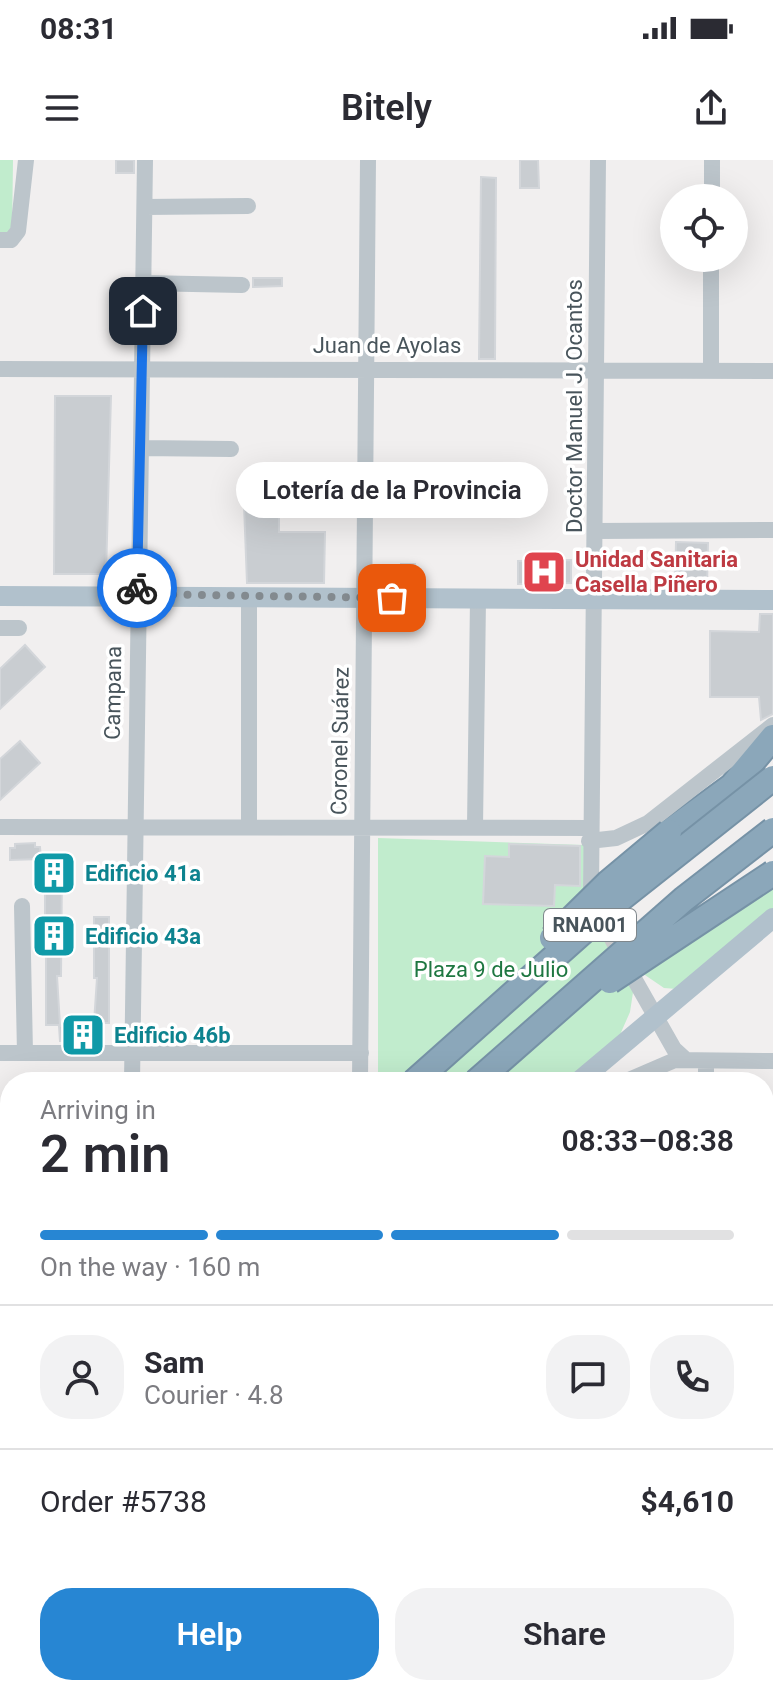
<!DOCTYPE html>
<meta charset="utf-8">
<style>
:root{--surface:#fff;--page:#f2f2f3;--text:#2b2b33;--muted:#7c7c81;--line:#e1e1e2;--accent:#2786d3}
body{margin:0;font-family:Roboto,sans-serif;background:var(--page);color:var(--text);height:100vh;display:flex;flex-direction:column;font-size:30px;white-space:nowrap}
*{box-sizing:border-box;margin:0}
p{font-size:26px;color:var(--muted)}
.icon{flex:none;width:44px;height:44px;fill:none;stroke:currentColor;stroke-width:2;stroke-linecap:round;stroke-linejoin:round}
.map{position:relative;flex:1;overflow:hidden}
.details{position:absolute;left:0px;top:912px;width:774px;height:624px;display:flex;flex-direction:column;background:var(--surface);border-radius:32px 32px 0 0;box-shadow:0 8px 32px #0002}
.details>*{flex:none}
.fabs{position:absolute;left:660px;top:24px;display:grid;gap:16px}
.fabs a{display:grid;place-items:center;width:88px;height:88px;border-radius:50%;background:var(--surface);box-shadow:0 8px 32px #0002;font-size:40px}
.pin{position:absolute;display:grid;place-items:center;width:68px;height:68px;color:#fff;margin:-34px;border-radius:16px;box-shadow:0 4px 12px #0006}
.courier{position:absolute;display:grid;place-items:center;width:80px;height:80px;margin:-40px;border:6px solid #1a73e8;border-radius:50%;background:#fff;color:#222;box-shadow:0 2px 10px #0007}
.bubble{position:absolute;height:56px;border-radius:28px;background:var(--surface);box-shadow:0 8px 32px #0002;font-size:26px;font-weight:600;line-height:56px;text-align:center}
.head em{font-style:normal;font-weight:600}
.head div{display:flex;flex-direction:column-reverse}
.head{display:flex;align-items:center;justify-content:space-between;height:136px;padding:0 40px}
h1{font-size:52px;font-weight:600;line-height:60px}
.bar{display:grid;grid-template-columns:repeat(4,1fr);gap:12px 8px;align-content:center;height:96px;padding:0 40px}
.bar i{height:10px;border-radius:6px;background:var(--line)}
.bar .active{background:var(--accent)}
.bar p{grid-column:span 4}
.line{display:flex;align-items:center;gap:20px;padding:0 40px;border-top:2px solid var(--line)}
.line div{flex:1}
.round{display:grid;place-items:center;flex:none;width:84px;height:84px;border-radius:32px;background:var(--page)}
.button{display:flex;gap:16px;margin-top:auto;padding:16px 40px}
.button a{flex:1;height:92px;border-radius:32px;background:var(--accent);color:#fff;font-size:32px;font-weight:600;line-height:92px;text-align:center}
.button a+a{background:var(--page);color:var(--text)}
.status{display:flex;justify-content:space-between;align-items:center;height:56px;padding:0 40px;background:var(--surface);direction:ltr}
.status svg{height:22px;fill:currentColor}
header{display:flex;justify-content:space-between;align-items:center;height:104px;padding:0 40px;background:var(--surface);font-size:36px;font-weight:600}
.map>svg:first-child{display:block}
</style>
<div class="status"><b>08:31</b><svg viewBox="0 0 49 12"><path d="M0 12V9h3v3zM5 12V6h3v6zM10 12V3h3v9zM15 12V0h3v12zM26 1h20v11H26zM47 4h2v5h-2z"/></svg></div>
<header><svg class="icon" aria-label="menu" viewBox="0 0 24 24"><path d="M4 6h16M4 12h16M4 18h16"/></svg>Bitely<svg class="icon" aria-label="share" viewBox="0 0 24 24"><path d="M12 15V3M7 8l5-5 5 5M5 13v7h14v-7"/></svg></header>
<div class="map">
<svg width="773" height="1536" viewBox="0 0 773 1536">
<rect width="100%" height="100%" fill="#f1efef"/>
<path fill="#c1eccd" d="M 0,0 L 13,0 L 12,75 L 0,75 Z
M 378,678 L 584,685 L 583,734 L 592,757 L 634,826 L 630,852 L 619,877 L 563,922 L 378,922 Z
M 773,725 L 773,751 L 677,829 L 664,828 L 642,813 Z"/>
<path fill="#c9cdd1" stroke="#d3d6da" stroke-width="2" d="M 116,0 L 134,0 L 134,13 L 116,13 Z
M 520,0 L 538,0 L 539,28 L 520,28 Z
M 481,17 L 496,18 L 495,199 L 479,199 Z
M 253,118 L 282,118 L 282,126 L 253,127 Z
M 55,236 L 111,236 L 106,414 L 54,414 Z
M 279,344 L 279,372 L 325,372 L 324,423 L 247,423 L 244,345 Z
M 676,382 L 708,383 L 707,427 L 675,426 Z
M 571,400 L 571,423 L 518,424 L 518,401 Z
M 401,404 L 415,404 L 415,425 L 401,425 Z
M 760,454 L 773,454 L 773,554 L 761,560 L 759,537 L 710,537 L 710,471 L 759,472 Z
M 25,485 L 45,507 L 0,549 L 0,509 Z
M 20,581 L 40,603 L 0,640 L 0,599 Z
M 35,683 L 35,687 L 40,687 L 41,699 L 10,700 L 10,688 L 15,688 L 15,684 Z
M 509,684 L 580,686 L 580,726 L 555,725 L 554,746 L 483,744 L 485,696 L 509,697 Z
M 45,705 L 59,705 L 62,710 L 61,816 L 57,816 L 60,865 L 46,865 L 46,779 L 49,779 L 49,760 L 45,760 Z
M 94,757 L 109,757 L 109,863 L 94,863 L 97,818 L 94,818 Z
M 90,865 L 90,880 L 60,881 L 59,866 Z"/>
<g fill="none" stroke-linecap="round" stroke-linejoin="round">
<path stroke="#c7c8ca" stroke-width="16" stroke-dasharray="16 8" stroke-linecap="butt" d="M 596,749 L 625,803"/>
<g stroke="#7692a6" stroke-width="28">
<path id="highway" d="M 669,672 L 732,626 L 773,577
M 0,1248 L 10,1241
M 0,1268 L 10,1261
M 0,1297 L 10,1291"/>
</g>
<path stroke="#bcc5cb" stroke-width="16" d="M 712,38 L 712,0
M 145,47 L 248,46
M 0,80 L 11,80 L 18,71 L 26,0
M 143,123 L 242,125
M 0,209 L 773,211
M 711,210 L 711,98
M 141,288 L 231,289
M 596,371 L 773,370
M 249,436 L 249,666
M 0,468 L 19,468
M 0,667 L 590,668
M 475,667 L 478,439
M 589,681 L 616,678 L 648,663 L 773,565
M 591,731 L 598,0
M 22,746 L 25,893
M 632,815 L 674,889 L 686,900
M 0,893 L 361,893
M 706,902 L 706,922
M 132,922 L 145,0
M 360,922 L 368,0
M 624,922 L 675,900 L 773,901
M 0,998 L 10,1012
M 764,1115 L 773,1106
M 0,1224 L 10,1218
M 764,1317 L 773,1312
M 0,1326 L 10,1320
M 764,1492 L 773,1505
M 0,1506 L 10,1518
M 16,1526 L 25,1536
M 206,1526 L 213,1536
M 366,1526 L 373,1536
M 609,1526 L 616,1536
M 428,1536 L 443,1526"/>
<path stroke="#b1c1cc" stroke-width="20" d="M 0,436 L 773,440
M 578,922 L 773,758
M 0,1123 L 10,1123"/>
<use href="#highway" stroke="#8ba7ba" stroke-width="24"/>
<g stroke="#7692a6" stroke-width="28" stroke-linecap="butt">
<path id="highway-bridge" d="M 552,778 L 608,723 L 669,672
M 610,821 L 773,713
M 414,922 L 615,743 L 773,618
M 476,922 L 684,739 L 773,670"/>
</g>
<use href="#highway-bridge" stroke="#8ba7ba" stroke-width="24"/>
</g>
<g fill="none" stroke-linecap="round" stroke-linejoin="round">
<path stroke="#838a8f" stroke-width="8" stroke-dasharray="0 14.4" d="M 137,428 L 136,434 L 392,438"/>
<path stroke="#1a73e8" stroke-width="10" d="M 137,428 L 143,151"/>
</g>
<defs>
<g id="hospital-square" transform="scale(2.3)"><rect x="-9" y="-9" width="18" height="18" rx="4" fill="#e0444e" stroke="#fff"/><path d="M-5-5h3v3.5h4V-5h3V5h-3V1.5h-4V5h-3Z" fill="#fff"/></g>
<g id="building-square" transform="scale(2.3)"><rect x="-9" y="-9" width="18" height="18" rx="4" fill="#0f9aa8" stroke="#fff"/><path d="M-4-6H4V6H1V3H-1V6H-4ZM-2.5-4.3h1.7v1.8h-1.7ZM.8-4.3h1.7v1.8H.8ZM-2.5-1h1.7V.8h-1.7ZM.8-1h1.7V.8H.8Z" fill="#fff"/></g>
</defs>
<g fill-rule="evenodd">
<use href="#hospital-square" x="544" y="412"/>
<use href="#building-square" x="54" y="713"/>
<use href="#building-square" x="54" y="776"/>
<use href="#building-square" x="83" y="875"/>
</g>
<g text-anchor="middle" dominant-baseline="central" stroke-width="7" stroke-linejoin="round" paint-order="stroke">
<rect fill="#fff" stroke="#7f878c" stroke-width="2" x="544" y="749" width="92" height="32" rx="6"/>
<g font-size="20" font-weight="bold" fill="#48545b">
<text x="590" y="765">RNA001</text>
</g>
<g font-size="22" fill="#48545b" stroke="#fff">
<text x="387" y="185">Juan de Ayolas</text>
<text transform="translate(574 246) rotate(-90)">Doctor Manuel J. Ocantos</text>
<text transform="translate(113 533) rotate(-89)">Campana</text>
<text transform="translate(340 581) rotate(-89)">Coronel Suárez</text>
</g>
<g font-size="22" font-weight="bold" fill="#be3a42" stroke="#fff" text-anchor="start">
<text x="575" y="399">Unidad Sanitaria<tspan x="575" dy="25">Casella Piñero</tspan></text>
</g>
<g font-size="22" font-weight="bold" fill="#0d838f" stroke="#fff" text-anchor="start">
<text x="85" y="713">Edificio 41a</text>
<text x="85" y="776">Edificio 43a</text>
<text x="114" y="875">Edificio 46b</text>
</g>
<g font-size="22" fill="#1e7741" stroke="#fff">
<text x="491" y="809">Plaza 9 de Julio</text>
</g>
</g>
</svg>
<div class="fabs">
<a><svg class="icon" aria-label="locate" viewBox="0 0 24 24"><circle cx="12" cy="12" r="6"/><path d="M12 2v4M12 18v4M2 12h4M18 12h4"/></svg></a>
</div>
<div class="pin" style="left:392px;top:438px;background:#ea580c"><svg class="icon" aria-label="bag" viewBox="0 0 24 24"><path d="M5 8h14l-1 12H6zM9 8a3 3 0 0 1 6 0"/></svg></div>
<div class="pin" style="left:143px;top:151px;background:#1f2937"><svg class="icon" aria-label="home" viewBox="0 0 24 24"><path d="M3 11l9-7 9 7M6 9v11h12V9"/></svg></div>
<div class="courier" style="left:137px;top:428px"><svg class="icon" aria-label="bike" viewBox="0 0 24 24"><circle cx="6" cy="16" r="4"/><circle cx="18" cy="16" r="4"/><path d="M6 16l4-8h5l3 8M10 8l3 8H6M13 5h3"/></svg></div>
<div class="bubble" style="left:236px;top:302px;width:312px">Lotería de la Provincia</div>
<section class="details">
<div class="head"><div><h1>2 min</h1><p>Arriving in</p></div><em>08:33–08:38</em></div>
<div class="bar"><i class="active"></i><i class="active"></i><i class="active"></i><i></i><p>On the way · 160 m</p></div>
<div class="line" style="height:144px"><a class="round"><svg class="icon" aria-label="person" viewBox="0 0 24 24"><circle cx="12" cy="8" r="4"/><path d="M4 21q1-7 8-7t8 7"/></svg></a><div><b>Sam</b><p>Courier · 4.8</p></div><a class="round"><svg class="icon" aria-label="chat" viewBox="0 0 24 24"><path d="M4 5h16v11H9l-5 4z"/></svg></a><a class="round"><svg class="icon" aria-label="phone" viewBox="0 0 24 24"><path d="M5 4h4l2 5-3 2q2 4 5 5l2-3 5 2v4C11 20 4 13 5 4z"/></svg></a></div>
<div class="line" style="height:104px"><div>Order #5738</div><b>$4,610</b></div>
<div class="button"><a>Help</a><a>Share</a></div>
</section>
</div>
